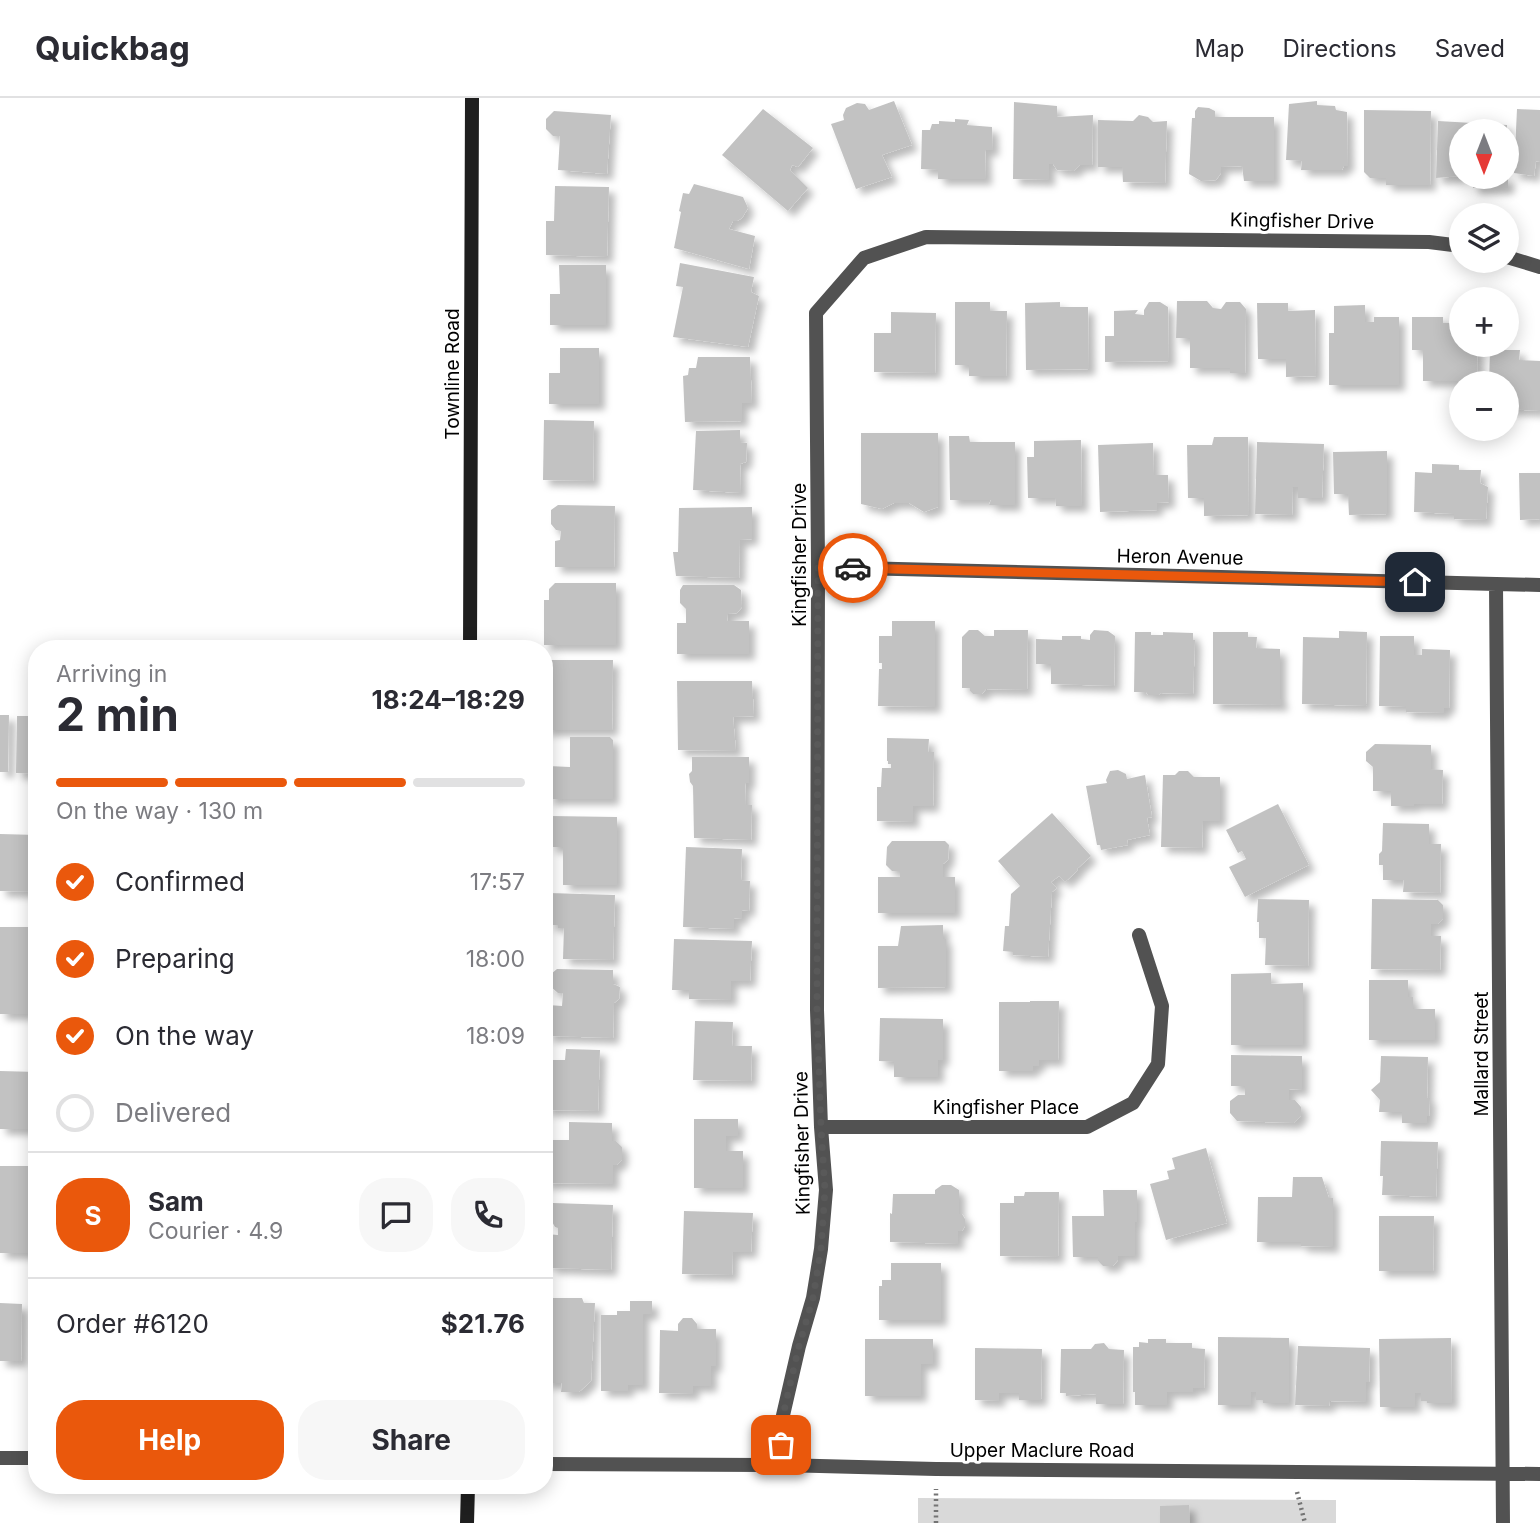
<!DOCTYPE html>
<meta charset="utf-8">
<style>
:root{--surface:#fff;--page:#f7f7f7;--text:#2b2b33;--muted:#7c7c81;--line:#e1e1e2;--accent:#ea580c}
body{margin:0;font-family:Inter,sans-serif;background:var(--page);color:var(--text);height:100vh;display:flex;flex-direction:column;font-size:26px;white-space:nowrap}
*{box-sizing:border-box;margin:0}
p{font-size:23px;color:var(--muted)}
.icon{flex:none;width:38px;height:38px;fill:none;stroke:currentColor;stroke-width:2;stroke-linecap:round;stroke-linejoin:round}
.map{position:relative;flex:1;overflow:hidden}
.panel{position:absolute;left:28px;top:542px;width:525px;height:854px;display:flex;flex-direction:column;background:var(--surface);border-radius:28px;box-shadow:0 4px 18px #0003}
.panel>*{flex:none}
.needle{width:46px;rotate:180deg}
.tools{position:absolute;left:1449px;top:21px;display:grid;gap:14px}
.tools a{display:grid;place-items:center;width:70px;height:70px;border-radius:50%;background:var(--surface);box-shadow:0 4px 18px #0003;font-size:35px}
.pin{position:absolute;display:grid;place-items:center;width:60px;height:60px;color:#fff;margin:-30px;border-radius:14px;box-shadow:0 4px 10px #0006}
.courier{position:absolute;display:grid;place-items:center;width:70px;height:70px;margin:-35px;border:5px solid #ea580c;border-radius:50%;background:#fff;color:#222;box-shadow:0 2px 9px #0007}
.overview em{font-style:normal;font-weight:700}
.overview div{display:flex;flex-direction:column-reverse}
.overview{display:flex;align-items:center;justify-content:space-between;height:119px;padding:0 28px}
h1{font-size:46px;font-weight:700;line-height:52px}
.bar{display:grid;grid-template-columns:repeat(4,1fr);gap:10px 7px;align-content:center;height:84px;padding:0 28px}
.bar i{height:9px;border-radius:5px;background:var(--line)}
.bar .active{background:var(--accent)}
.bar p{grid-column:span 4}
.line{display:flex;align-items:center;gap:18px;padding:0 28px;border-top:2px solid var(--line)}
.line div{flex:1}
.round{display:grid;place-items:center;flex:none;width:74px;height:74px;border-radius:28px;background:var(--page)}
ol{padding:0 28px;list-style:none}
li{display:flex;align-items:center;gap:21px;height:77px}
li p{margin-inline-start:auto}
li .icon{padding:7px;border-radius:50%;background:var(--accent);color:#fff;stroke-width:4}
li:last-child{color:var(--muted)}
li i{width:38px;height:38px;border:4px solid var(--line);border-radius:50%}
.button{display:flex;gap:14px;margin-top:auto;padding:14px 28px}
.button a{flex:1;height:80px;border-radius:28px;background:var(--accent);color:#fff;font-size:28px;font-weight:700;line-height:80px;text-align:center}
.button a+a{background:var(--page);color:var(--text)}
header{display:flex;align-items:center;gap:42px;box-sizing:border-box;height:98px;padding:0 35px;background:var(--surface);border-bottom:2px solid var(--line)}
header strong{font-size:33px}
nav{display:flex;gap:38px;margin-inline-start:auto;font-size:24px}
.map>svg:first-child{display:block}
</style>
<header>
<strong>Quickbag</strong>
<nav><a>Map</a><a>Directions</a><a>Saved</a></nav>
</header>
<div class="map">
<svg width="1540" height="1425" viewBox="0 0 1540 1425">
<defs>
<filter id="shadow"><feDropShadow dx="6" dy="6" stdDeviation="3.5" flood-color="#0004"/></filter>
</defs>
<rect width="100%" height="100%" fill="#fff"/>
<path fill="#d9d9d9" d="M 918,1400 L 1336,1402 L 1336,1425 L 918,1425 Z"/>
<path fill="#c2c2c2" filter="url(#shadow)" d="M 894,3 L 912,47 L 882,57 L 892,79 L 856,91 L 831,26 L 844,22 L 843,17 L 846,10 L 857,5 L 865,6 L 869,12 Z
M 1317,3 L 1317,7 L 1335,8 L 1336,12 L 1347,14 L 1348,68 L 1344,68 L 1342,72 L 1301,72 L 1302,63 L 1286,62 L 1289,6 Z
M 1014,4 L 1057,8 L 1057,19 L 1093,17 L 1092,67 L 1080,67 L 1074,73 L 1057,72 L 1053,66 L 1049,66 L 1049,82 L 1013,81 Z
M 1198,9 L 1209,10 L 1215,13 L 1215,19 L 1274,19 L 1274,83 L 1244,83 L 1242,68 L 1221,69 L 1221,75 L 1216,82 L 1201,83 L 1189,76 L 1192,20 L 1195,20 L 1195,13 Z
M 763,11 L 813,50 L 798,69 L 792,67 L 790,72 L 808,90 L 788,113 L 722,57 Z
M 1517,11 L 1540,12 L 1540,64 L 1536,63 L 1534,78 L 1514,75 Z
M 1364,12 L 1431,13 L 1430,87 L 1386,87 L 1386,80 L 1370,80 L 1364,74 Z
M 554,13 L 611,17 L 607,76 L 558,72 L 560,38 L 553,38 L 546,31 L 546,21 Z
M 1139,17 L 1148,19 L 1153,24 L 1167,23 L 1165,85 L 1123,84 L 1122,69 L 1098,69 L 1098,22 L 1133,23 Z
M 955,21 L 969,22 L 967,27 L 992,29 L 993,52 L 985,52 L 986,81 L 938,81 L 938,72 L 921,71 L 922,32 L 930,32 L 932,26 L 939,26 L 939,23 L 955,24 Z
M 1438,23 L 1507,27 L 1507,33 L 1461,33 L 1461,78 L 1436,80 Z
M 1472,79 L 1508,79 L 1508,90 L 1473,90 Z
M 694,86 L 743,99 L 748,110 L 742,120 L 737,123 L 733,123 L 729,131 L 755,138 L 749,171 L 674,150 L 681,114 L 679,113 L 683,95 L 689,96 Z
M 555,88 L 609,89 L 607,159 L 546,157 L 546,123 L 554,123 Z
M 680,165 L 754,179 L 751,194 L 759,198 L 748,249 L 673,239 L 683,189 L 676,188 Z
M 559,167 L 606,167 L 606,227 L 550,227 L 550,196 L 560,196 Z
M 1177,203 L 1207,203 L 1213,210 L 1221,211 L 1226,204 L 1240,204 L 1246,211 L 1245,275 L 1230,275 L 1230,270 L 1190,270 L 1190,240 L 1176,240 Z
M 955,204 L 990,204 L 990,213 L 1007,213 L 1006,278 L 969,278 L 969,267 L 955,267 Z
M 1060,204 L 1060,209 L 1088,209 L 1089,271 L 1026,272 L 1025,205 Z
M 1149,204 L 1160,204 L 1168,209 L 1169,263 L 1105,264 L 1105,238 L 1114,238 L 1114,213 L 1138,212 L 1135,216 L 1144,217 L 1144,212 Z
M 1257,205 L 1288,205 L 1288,213 L 1315,212 L 1316,278 L 1286,279 L 1286,261 L 1258,261 Z
M 1365,207 L 1365,224 L 1374,224 L 1374,219 L 1399,219 L 1399,287 L 1329,287 L 1329,235 L 1334,235 L 1334,208 Z
M 891,214 L 936,215 L 935,275 L 874,274 L 874,235 L 891,235 Z
M 1461,218 L 1461,247 L 1477,247 L 1478,285 L 1459,285 L 1459,283 L 1423,283 L 1423,252 L 1412,252 L 1412,219 L 1443,219 L 1443,225 L 1456,225 L 1456,221 Z
M 560,250 L 599,250 L 599,306 L 549,306 L 549,275 L 560,275 Z
M 1490,252 L 1520,252 L 1519,262 L 1540,263 L 1540,313 L 1507,311 L 1507,285 L 1489,285 Z
M 698,259 L 750,259 L 752,305 L 742,305 L 742,323 L 685,324 L 683,278 L 688,277 L 689,270 L 696,270 Z
M 544,322 L 594,323 L 593,383 L 543,382 Z
M 740,332 L 740,344 L 747,345 L 746,364 L 740,366 L 741,395 L 693,392 L 696,333 Z
M 861,335 L 938,335 L 938,409 L 924,414 L 909,405 L 894,405 L 882,411 L 861,406 Z
M 949,338 L 969,338 L 970,344 L 1015,344 L 1015,407 L 989,407 L 991,402 L 950,402 Z
M 1214,339 L 1248,339 L 1249,417 L 1204,418 L 1204,400 L 1188,400 L 1187,347 L 1212,347 Z
M 1081,342 L 1082,408 L 1056,408 L 1055,400 L 1028,400 L 1027,359 L 1034,359 L 1034,343 Z
M 1257,344 L 1324,346 L 1322,400 L 1298,400 L 1298,389 L 1293,389 L 1292,417 L 1255,416 Z
M 1153,345 L 1154,377 L 1168,377 L 1169,404 L 1157,405 L 1157,412 L 1100,414 L 1098,347 Z
M 1387,353 L 1387,416 L 1349,417 L 1348,396 L 1334,396 L 1333,354 Z
M 1432,366 L 1459,367 L 1459,372 L 1481,372 L 1480,385 L 1488,389 L 1486,422 L 1454,421 L 1454,416 L 1414,414 L 1415,374 L 1432,375 Z
M 1519,375 L 1540,375 L 1540,421 L 1520,422 Z
M 558,407 L 615,408 L 614,469 L 555,469 L 555,443 L 560,442 L 561,433 L 556,432 L 551,426 L 551,412 Z
M 752,409 L 752,441 L 740,442 L 739,480 L 676,478 L 673,454 L 678,454 L 679,410 Z
M 555,485 L 616,485 L 616,547 L 544,547 L 544,502 L 549,502 L 549,491 Z
M 683,487 L 734,487 L 741,492 L 742,509 L 737,515 L 728,516 L 727,523 L 749,523 L 749,556 L 677,556 L 677,525 L 686,525 L 686,511 L 680,505 L 680,492 Z
M 892,523 L 935,523 L 935,609 L 878,608 L 879,571 L 882,571 L 882,565 L 879,565 L 879,538 L 892,538 Z
M 969,532 L 978,532 L 985,538 L 994,538 L 994,532 L 1028,532 L 1027,592 L 986,591 L 982,596 L 973,596 L 970,593 L 970,590 L 962,590 L 962,539 Z
M 1094,532 L 1108,533 L 1115,538 L 1114,588 L 1051,586 L 1051,566 L 1036,566 L 1036,541 L 1062,542 L 1062,538 L 1081,538 L 1081,541 L 1090,542 L 1090,537 Z
M 1339,533 L 1367,534 L 1366,608 L 1302,606 L 1303,539 L 1339,540 Z
M 1135,534 L 1151,534 L 1151,537 L 1163,537 L 1163,534 L 1193,535 L 1193,542 L 1195,542 L 1193,596 L 1161,595 L 1159,597 L 1148,597 L 1146,594 L 1134,594 Z
M 1213,534 L 1248,534 L 1248,539 L 1257,539 L 1256,550 L 1280,551 L 1280,601 L 1282,601 L 1282,607 L 1213,606 Z
M 1380,538 L 1414,538 L 1414,557 L 1422,557 L 1422,551 L 1450,552 L 1449,610 L 1444,610 L 1444,615 L 1406,614 L 1406,609 L 1379,608 Z
M 550,562 L 613,562 L 612,632 L 544,632 L 545,568 Z
M 677,583 L 752,583 L 754,618 L 733,619 L 736,653 L 678,652 Z
M 0,617 L 9,617 L 8,674 L 0,674 Z
M 17,618 L 37,618 L 37,676 L 16,675 Z
M 570,639 L 610,639 L 613,642 L 613,701 L 548,701 L 548,668 L 570,669 Z
M 887,640 L 929,641 L 928,654 L 934,654 L 933,708 L 913,708 L 913,724 L 877,723 L 877,689 L 881,689 L 882,670 L 891,670 L 891,666 L 888,666 L 888,663 L 887,663 Z
M 1375,646 L 1431,647 L 1431,671 L 1443,672 L 1442,706 L 1414,706 L 1414,708 L 1391,708 L 1391,693 L 1373,693 L 1373,669 L 1366,663 L 1366,654 Z
M 692,659 L 749,659 L 749,685 L 745,685 L 746,707 L 752,707 L 751,742 L 694,740 L 693,688 L 690,684 L 689,676 L 692,673 Z
M 1118,672 L 1126,676 L 1127,681 L 1145,677 L 1152,719 L 1147,720 L 1150,737 L 1127,742 L 1128,747 L 1101,752 L 1100,747 L 1097,747 L 1086,688 L 1107,685 L 1106,682 L 1110,673 Z
M 1179,673 L 1188,673 L 1194,679 L 1220,679 L 1220,723 L 1203,723 L 1202,750 L 1161,749 L 1163,677 L 1175,677 Z
M 1278,706 L 1309,767 L 1245,799 L 1229,769 L 1246,761 L 1242,753 L 1238,755 L 1226,732 Z
M 1052,715 L 1091,758 L 1077,771 L 1078,772 L 1065,784 L 1059,778 L 1051,784 L 1057,790 L 1052,794 L 1048,859 L 1013,857 L 1013,854 L 1003,853 L 1005,828 L 1009,828 L 1011,796 L 1020,788 L 998,763 Z
M 550,718 L 617,719 L 617,787 L 563,787 L 563,749 L 550,749 Z
M 1383,725 L 1429,726 L 1429,746 L 1441,746 L 1440,795 L 1403,794 L 1404,782 L 1383,782 L 1383,767 L 1379,767 L 1379,756 L 1382,753 Z
M 0,736 L 37,737 L 37,794 L 0,793 Z
M 892,743 L 945,743 L 949,747 L 948,762 L 943,766 L 943,779 L 955,779 L 955,815 L 878,815 L 878,779 L 900,779 L 900,773 L 892,773 L 886,767 L 887,749 Z
M 686,749 L 742,751 L 741,782 L 750,783 L 749,813 L 742,812 L 742,821 L 734,820 L 734,831 L 683,829 Z
M 549,795 L 615,797 L 613,862 L 563,861 L 564,830 L 558,830 L 558,827 L 549,827 Z
M 1258,801 L 1309,802 L 1308,868 L 1265,867 L 1266,840 L 1259,840 L 1259,824 L 1257,824 Z
M 1372,801 L 1438,802 L 1443,807 L 1443,821 L 1438,826 L 1431,826 L 1431,838 L 1441,838 L 1440,872 L 1371,871 Z
M 943,827 L 943,841 L 946,841 L 946,889 L 878,890 L 878,848 L 898,848 L 901,828 Z
M 0,829 L 28,829 L 28,916 L 0,916 Z
M 674,841 L 752,843 L 750,883 L 731,883 L 731,902 L 689,901 L 689,892 L 672,892 Z
M 557,871 L 613,872 L 613,886 L 620,889 L 619,901 L 614,905 L 613,940 L 547,938 L 548,907 L 562,908 L 563,895 L 558,895 L 550,888 L 551,876 Z
M 1271,875 L 1271,886 L 1303,885 L 1303,947 L 1231,947 L 1231,876 Z
M 1369,882 L 1408,882 L 1408,899 L 1413,899 L 1413,911 L 1435,911 L 1435,942 L 1369,942 Z
M 1030,903 L 1059,903 L 1058,962 L 1039,962 L 1039,968 L 1033,968 L 1033,973 L 999,973 L 999,904 L 1030,904 Z
M 880,920 L 943,921 L 943,962 L 938,962 L 938,979 L 894,979 L 894,964 L 879,963 Z
M 695,923 L 733,924 L 732,948 L 752,948 L 751,983 L 693,982 Z
M 566,951 L 600,952 L 598,1013 L 545,1012 L 546,965 L 551,962 L 565,962 Z
M 1231,957 L 1302,958 L 1302,992 L 1289,991 L 1289,1002 L 1295,1002 L 1301,1009 L 1301,1018 L 1294,1025 L 1237,1023 L 1230,1015 L 1230,1003 L 1238,997 L 1245,997 L 1245,988 L 1231,988 Z
M 1381,958 L 1428,959 L 1427,1000 L 1430,1000 L 1429,1018 L 1427,1018 L 1427,1025 L 1402,1025 L 1402,1014 L 1379,1014 L 1380,1002 L 1371,992 L 1380,984 Z
M 0,973 L 37,974 L 37,1031 L 0,1031 Z
M 694,1021 L 738,1021 L 738,1038 L 726,1038 L 726,1053 L 743,1053 L 743,1090 L 694,1090 Z
M 569,1024 L 612,1025 L 612,1043 L 616,1043 L 622,1049 L 622,1062 L 617,1067 L 613,1067 L 613,1086 L 544,1085 L 545,1042 L 569,1042 Z
M 1381,1043 L 1438,1044 L 1436,1099 L 1382,1097 L 1383,1078 L 1380,1078 Z
M 1206,1050 L 1227,1125 L 1166,1142 L 1150,1086 L 1169,1081 L 1167,1073 L 1175,1071 L 1172,1060 Z
M 0,1068 L 33,1068 L 33,1155 L 0,1155 Z
M 1293,1079 L 1322,1079 L 1329,1100 L 1333,1100 L 1333,1149 L 1301,1148 L 1301,1144 L 1257,1144 L 1258,1099 L 1292,1099 Z
M 942,1087 L 951,1087 L 959,1092 L 959,1116 L 962,1116 L 965,1121 L 965,1128 L 962,1133 L 958,1133 L 958,1146 L 890,1144 L 890,1115 L 892,1116 L 893,1096 L 935,1096 L 935,1092 Z
M 1103,1092 L 1137,1092 L 1137,1124 L 1135,1124 L 1135,1158 L 1118,1158 L 1118,1162 L 1113,1168 L 1103,1168 L 1098,1163 L 1098,1159 L 1073,1159 L 1072,1118 L 1104,1118 Z
M 1025,1094 L 1059,1094 L 1058,1159 L 1000,1158 L 1000,1105 L 1014,1105 L 1014,1098 L 1024,1098 Z
M 553,1105 L 613,1107 L 611,1172 L 551,1170 L 551,1165 L 545,1165 L 546,1136 L 558,1137 L 558,1130 L 555,1129 L 550,1120 L 550,1109 Z
M 684,1113 L 753,1115 L 751,1154 L 733,1154 L 732,1177 L 682,1176 Z
M 1379,1118 L 1434,1118 L 1433,1173 L 1379,1173 Z
M 891,1165 L 941,1165 L 941,1222 L 879,1222 L 879,1188 L 882,1188 L 882,1182 L 891,1182 Z
M 544,1200 L 582,1200 L 584,1205 L 595,1205 L 591,1283 L 579,1294 L 561,1294 L 562,1285 L 544,1285 Z
M 630,1203 L 652,1203 L 652,1216 L 643,1216 L 643,1287 L 628,1287 L 628,1293 L 601,1293 L 601,1217 L 617,1217 L 617,1213 L 630,1213 Z
M 0,1205 L 22,1206 L 21,1263 L 0,1263 Z
M 30,1207 L 37,1207 L 37,1265 L 29,1264 Z
M 683,1220 L 692,1220 L 697,1226 L 697,1231 L 716,1231 L 716,1268 L 711,1268 L 711,1288 L 693,1288 L 693,1296 L 659,1295 L 660,1232 L 678,1233 L 678,1226 Z
M 1218,1239 L 1289,1240 L 1289,1305 L 1263,1305 L 1263,1302 L 1256,1302 L 1256,1294 L 1251,1294 L 1251,1307 L 1218,1307 Z
M 1451,1240 L 1452,1305 L 1427,1305 L 1427,1303 L 1421,1303 L 1421,1295 L 1415,1295 L 1415,1309 L 1380,1309 L 1379,1241 Z
M 865,1241 L 933,1241 L 933,1266 L 921,1266 L 921,1298 L 865,1298 Z
M 1148,1241 L 1166,1241 L 1166,1245 L 1192,1245 L 1192,1250 L 1205,1251 L 1204,1290 L 1193,1290 L 1193,1294 L 1167,1294 L 1167,1307 L 1135,1307 L 1135,1294 L 1133,1294 L 1133,1249 L 1139,1249 L 1139,1244 L 1148,1245 Z
M 1104,1245 L 1109,1251 L 1124,1252 L 1123,1306 L 1096,1306 L 1096,1296 L 1066,1298 L 1066,1295 L 1060,1295 L 1061,1251 L 1091,1251 L 1095,1246 Z
M 1298,1248 L 1370,1250 L 1369,1284 L 1366,1284 L 1366,1304 L 1330,1303 L 1329,1308 L 1295,1307 Z
M 975,1250 L 1042,1251 L 1041,1302 L 1019,1302 L 1019,1295 L 999,1295 L 999,1303 L 975,1302 Z
M 1189,1407 L 1190,1425 L 1160,1425 L 1160,1408 Z"/>
<g fill="none" stroke-linecap="round" stroke-linejoin="round">
<path stroke="#747474" stroke-width="4.5" stroke-dasharray="2 3.5" stroke-linecap="butt" d="M 1297,1394 L 1305,1425
M 936,1425 L 936,1391"/>
<path stroke="#525252" stroke-width="14" d="M 1507,159 L 1540,169
M 818,469 L 1540,487
M 1496,486 L 1503,1425
M 821,1029 L 1087,1029 L 1133,1005 L 1158,966 L 1162,908 L 1139,837
M 0,1360 L 37,1360
M 544,1366 L 781,1367 L 936,1371 L 1540,1376
M 781,1367 L 781,1326 L 799,1248 L 813,1200 L 821,1151 L 826,1092 L 821,1029 L 817,912 L 818,469 L 816,215 L 864,160 L 926,139 L 1429,144 L 1461,148"/>
<path stroke="#1f1f1f" stroke-width="14" d="M 470,551 L 472,0
M 467,1425 L 468,1388"/>
</g>
<g fill="none" stroke-linecap="round" stroke-linejoin="round">
<path stroke="#595959" stroke-width="7" stroke-dasharray="0 12.6" d="M 781,1347 L 781,1326 L 799,1248 L 813,1200 L 821,1151 L 825,1092 L 821,1029 L 817,912 L 818,469 L 853,470"/>
<path stroke="#ea580c" stroke-width="9" d="M 853,470 L 1415,484"/>
</g>
<g text-anchor="middle" dominant-baseline="central" stroke-width="6" stroke-linejoin="round" paint-order="stroke">
<g font-size="19" fill="#000" stroke="#fff">
<text transform="translate(1302 123) rotate(1)">Kingfisher Drive</text>
<text transform="translate(452 276) rotate(-90)">Townline Road</text>
<text transform="translate(799 457) rotate(-90)">Kingfisher Drive</text>
<text transform="translate(1180 459) rotate(1)">Heron Avenue</text>
<text transform="translate(1481 956) rotate(-90)">Mallard Street</text>
<text x="1006" y="1009">Kingfisher Place</text>
<text transform="translate(802 1045) rotate(-91)">Kingfisher Drive</text>
<text x="1042" y="1352">Upper Maclure Road</text>
</g>
</g>
</svg>
<div class="tools">
<a><svg class="needle" viewBox="-14 -14 28 28"><path d="M0-13l5 13h-10z" fill="#e53935"/><path d="M0 13l5-13h-10z" fill="#7c7c81"/></svg></a>
<a><svg class="icon" aria-label="layers" viewBox="0 0 24 24"><path d="M12 4l9 5-9 5-9-5zM3 14l9 5 9-5"/></svg></a>
<a>+</a>
<a>−</a>
</div>
<div class="pin" style="left:781px;top:1347px;background:#ea580c"><svg class="icon" aria-label="bag" viewBox="0 0 24 24"><path d="M5 8h14l-1 12H6zM9 8a3 3 0 0 1 6 0"/></svg></div>
<div class="pin" style="left:1415px;top:484px;background:#1f2937"><svg class="icon" aria-label="home" viewBox="0 0 24 24"><path d="M3 11l9-7 9 7M6 9v11h12V9"/></svg></div>
<div class="courier" style="left:853px;top:470px"><svg class="icon" aria-label="car" viewBox="0 0 24 24"><path d="M5 17H2v-5l4-1 3-4h7l3 4 3 1v5h-3M9 17h6M6 11h13"/><circle cx="7" cy="17" r="2"/><circle cx="17" cy="17" r="2"/></svg></div>
<section class="panel">
<div class="overview"><div><h1>2 min</h1><p>Arriving in</p></div><em>18:24–18:29</em></div>
<div class="bar"><i class="active"></i><i class="active"></i><i class="active"></i><i></i><p>On the way · 130 m</p></div>
<ol>
<li><svg class="icon" aria-label="check" viewBox="0 0 24 24"><path d="M5 12l5 5 9-10"/></svg>Confirmed<p>17:57</p></li>
<li><svg class="icon" aria-label="check" viewBox="0 0 24 24"><path d="M5 12l5 5 9-10"/></svg>Preparing<p>18:00</p></li>
<li><svg class="icon" aria-label="check" viewBox="0 0 24 24"><path d="M5 12l5 5 9-10"/></svg>On the way<p>18:09</p></li>
<li><i></i>Delivered</li>
</ol>
<div class="line" style="height:126px"><b class="round" style="background:var(--accent);color:#fff">S</b><div><b>Sam</b><p>Courier · 4.9</p></div><a class="round"><svg class="icon" aria-label="chat" viewBox="0 0 24 24"><path d="M4 5h16v11H9l-5 4z"/></svg></a><a class="round"><svg class="icon" aria-label="phone" viewBox="0 0 24 24"><path d="M5 4h4l2 5-3 2q2 4 5 5l2-3 5 2v4C11 20 4 13 5 4z"/></svg></a></div>
<div class="line" style="height:91px"><div>Order #6120</div><b>$21.76</b></div>
<div class="button"><a>Help</a><a>Share</a></div>
</section>
</div>
